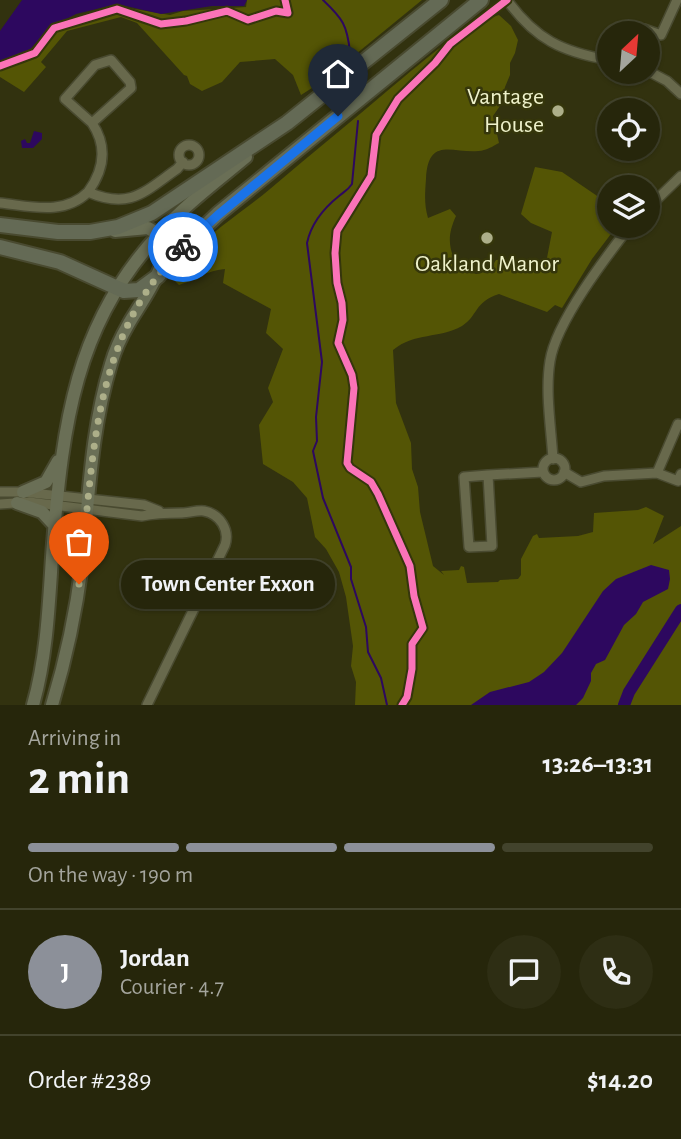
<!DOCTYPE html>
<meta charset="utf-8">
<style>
:root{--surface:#26260b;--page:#2e2e14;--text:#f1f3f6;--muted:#a4a59d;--line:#42432c;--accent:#8c9099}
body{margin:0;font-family:"Alegreya Sans",sans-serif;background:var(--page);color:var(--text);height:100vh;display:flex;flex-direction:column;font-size:26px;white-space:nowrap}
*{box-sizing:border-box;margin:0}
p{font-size:23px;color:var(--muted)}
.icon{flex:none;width:38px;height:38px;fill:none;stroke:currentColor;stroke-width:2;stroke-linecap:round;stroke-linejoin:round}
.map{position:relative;height:705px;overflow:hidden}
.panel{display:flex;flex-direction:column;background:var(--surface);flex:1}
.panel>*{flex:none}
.needle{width:46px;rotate:26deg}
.tools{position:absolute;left:597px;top:21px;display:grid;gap:14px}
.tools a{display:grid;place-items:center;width:63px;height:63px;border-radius:50%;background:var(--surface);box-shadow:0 2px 5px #0004,0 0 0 2px var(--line);font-size:35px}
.pin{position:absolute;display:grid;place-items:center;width:60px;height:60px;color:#fff;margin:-72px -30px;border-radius:50% 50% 50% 0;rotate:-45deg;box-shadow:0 0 7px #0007}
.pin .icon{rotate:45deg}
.courier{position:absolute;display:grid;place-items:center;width:70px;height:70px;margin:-35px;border:5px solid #1a73e8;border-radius:50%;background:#fff;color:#222;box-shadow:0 2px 9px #0007}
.bubble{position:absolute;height:49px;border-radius:24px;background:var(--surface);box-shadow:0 2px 5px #0004,0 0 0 2px var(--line);font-size:23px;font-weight:700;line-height:49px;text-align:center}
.headline em{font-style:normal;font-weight:700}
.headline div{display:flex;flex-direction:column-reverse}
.headline{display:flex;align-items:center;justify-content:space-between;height:119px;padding:0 28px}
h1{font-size:46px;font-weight:700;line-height:52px}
.bar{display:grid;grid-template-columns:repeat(4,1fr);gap:10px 7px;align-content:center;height:84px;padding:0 28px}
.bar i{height:9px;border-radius:5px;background:var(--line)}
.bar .selected{background:var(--accent)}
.bar p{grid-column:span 4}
.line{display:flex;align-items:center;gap:18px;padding:0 28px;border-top:2px solid var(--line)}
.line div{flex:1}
.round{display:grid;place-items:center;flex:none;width:74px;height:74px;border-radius:37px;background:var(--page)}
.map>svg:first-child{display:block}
</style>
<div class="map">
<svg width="681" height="705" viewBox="0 0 681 705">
<rect width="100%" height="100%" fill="#32320f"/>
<path fill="#545505" d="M 247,0 L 422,0 L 323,81 L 301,95 L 293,75 L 275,59 L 240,62 L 222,82 L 202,91 L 190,84 L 187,76 L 184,75 L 137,23 L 121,17 L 67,31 L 41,62 L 46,67 L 24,92 L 0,77 L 0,63 L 27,55 L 50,29 L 57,25 L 117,6 L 170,15 L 183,11 L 246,7 Z
M 499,15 L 511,26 L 518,40 L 515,53 L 510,63 L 510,75 L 505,87 L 502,103 L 493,116 L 499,143 C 495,145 489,149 484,150 C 458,157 428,132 426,179 C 425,193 424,205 428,218 L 450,209 L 456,216 C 447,236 448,247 458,268 L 476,274 L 489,271 L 496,260 L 505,259 L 527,268 L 546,263 L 552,232 L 531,223 L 521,214 L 535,167 L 562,172 L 609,204 L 609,226 L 617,226 L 592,259 L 562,308 L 555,305 L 547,312 L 499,294 C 474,302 478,316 462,326 C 439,339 415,332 393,350 L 396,403 L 411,443 L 412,469 L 418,487 L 420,512 L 433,566 L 444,575 L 441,571 L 459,570 L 461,566 L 464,567 L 467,583 L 498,582 L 500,580 L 518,579 L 521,575 L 521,559 L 533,536 L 537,534 L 539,538 L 578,536 L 593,532 L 594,513 L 638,510 L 646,507 L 664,516 L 653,544 L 681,526 L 681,705 L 355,705 L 356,682 L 351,666 L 353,646 L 346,597 L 339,572 L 326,549 L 315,537 L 307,498 L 293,482 L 263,464 L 259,425 L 273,402 L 268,388 L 283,349 L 266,333 L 271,309 L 223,283 L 225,269 C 205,271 198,279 179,285 L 173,279 C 195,240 237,217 270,189 C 311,154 352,121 393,86 C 424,61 461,26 499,15 Z"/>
<path fill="#2d085f" d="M 22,0 L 247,0 L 244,6 L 212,6 L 161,14 L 117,4 L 76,14 L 49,28 L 25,55 L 0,62 L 0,31 Z
M 34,131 L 42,133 L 42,139 L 33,148 L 22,148 L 21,141 L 25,139 L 27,143 L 30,143 Z
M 651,565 L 669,570 L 670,579 L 668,589 L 643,602 L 636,614 L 624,625 L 605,660 L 596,664 L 591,673 L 591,681 L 583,698 L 576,705 L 471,705 L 490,692 L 529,682 L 544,672 L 562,653 L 603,591 L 616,579 Z"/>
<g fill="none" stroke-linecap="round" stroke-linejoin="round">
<path stroke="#2d085f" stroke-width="2" d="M 323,0 C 343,19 347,25 350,52
M 358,121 L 352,184 C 348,190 345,191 339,196 C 324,208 311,224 307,243 L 322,362 L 316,417 L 317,441 L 313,451 L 323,498 L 351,567 L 351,579 L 366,627 L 368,652 L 381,678 L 387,705"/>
<path stroke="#2d085f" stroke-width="12" d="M 624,705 L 629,692 L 681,610"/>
<g stroke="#494a30" stroke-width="12">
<path id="street" d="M 507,0 C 535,39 562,52 609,60
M 642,33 L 644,29 L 661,35 L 677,0
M 648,71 L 667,81 L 681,94
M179 155a10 10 0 1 1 20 0a10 10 0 1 1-20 0Z
M 88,192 C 104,170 108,147 92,123 L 131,88 L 130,82 L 111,60 L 95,65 L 65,99 L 92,123
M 0,203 C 30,206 64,216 88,192 C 130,210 144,192 177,169 L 183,162
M 648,208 L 681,176
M543 469a11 11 0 1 1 22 0a11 11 0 1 1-22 0Z
M 553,459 C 551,427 545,392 550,361 C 556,322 606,257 630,226
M 564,472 L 581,482 L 604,476 L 657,473 L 678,481 L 681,474
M 657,473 L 678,424 L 681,425
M 488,475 L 464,477 L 469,547 L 492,546 L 488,475 L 543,472
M 0,492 L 23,492 L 144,505 L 159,511
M 0,504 L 29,502 L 142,516 C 156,513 168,513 182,513 C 189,513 197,510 204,511 C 220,514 230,530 225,545 L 147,705"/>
</g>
<g stroke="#494a30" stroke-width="16">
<path id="secondary" d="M 23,492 L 46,482 L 58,461
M 17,503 L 42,512 L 55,526
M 33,705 C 48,652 49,597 53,543 C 63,425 75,324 159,234 C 185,205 216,182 246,157
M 52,705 C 66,659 76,612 82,564 C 89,497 91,429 111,364 C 115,350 121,337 128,325 C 140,302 187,247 148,228 L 115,231"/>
</g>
<g stroke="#494a30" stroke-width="18">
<path id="primary" d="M 0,225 L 58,232 L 90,232 L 118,227 L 152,213 L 287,123 L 441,0
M 0,247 L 60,262 L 124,291 L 139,290 L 158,276 L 176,254 L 218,214 L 481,0"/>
</g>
<use href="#street" stroke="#68694c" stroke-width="9"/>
<use href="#secondary" stroke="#6a6f56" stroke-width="12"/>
<use href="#primary" stroke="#646a55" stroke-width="14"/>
<g stroke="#35360b" stroke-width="11">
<path id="cycleway" d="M 0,66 L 35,53 L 54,28 L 117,9 L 161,24 L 186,21 L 227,11 L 248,20 L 276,11 L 288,13 L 285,0
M 402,705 L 407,697 L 412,669 L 412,644 L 423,628 L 414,596 L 410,566 L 378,494 L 371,482 L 350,468 L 347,463 L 354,388 L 352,375 L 338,343 L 343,320 L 342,303 L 337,283 L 335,253 L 337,231 L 371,176 L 376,135 L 398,99 L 435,63 L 450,44 L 507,0"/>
</g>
<use href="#cycleway" stroke="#fb73b8" stroke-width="7"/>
</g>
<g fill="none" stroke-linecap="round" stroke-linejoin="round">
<path stroke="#adaf89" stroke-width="7" stroke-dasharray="0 12.6" d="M 79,584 C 95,461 88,342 183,247"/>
<path stroke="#1a73e8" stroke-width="9" d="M 183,247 L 218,215 L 338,116"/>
</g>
<g fill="#adaf89" stroke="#35360b" stroke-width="2.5">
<circle cx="558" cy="111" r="7"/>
<circle cx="487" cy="238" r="7"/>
</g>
<g text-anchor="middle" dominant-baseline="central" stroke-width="5" stroke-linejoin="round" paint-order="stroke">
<g font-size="24" fill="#eff2cb" stroke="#35360b" text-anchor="end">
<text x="544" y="97">Vantage<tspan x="544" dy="28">House</tspan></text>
<text x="487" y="264" text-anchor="middle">Oakland Manor</text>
</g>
</g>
</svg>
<div class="tools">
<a><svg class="needle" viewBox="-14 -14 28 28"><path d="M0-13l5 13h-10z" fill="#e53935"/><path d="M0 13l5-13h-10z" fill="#a4a59d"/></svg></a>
<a><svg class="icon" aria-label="locate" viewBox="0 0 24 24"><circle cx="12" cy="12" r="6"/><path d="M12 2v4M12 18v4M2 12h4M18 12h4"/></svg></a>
<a><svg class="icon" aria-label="layers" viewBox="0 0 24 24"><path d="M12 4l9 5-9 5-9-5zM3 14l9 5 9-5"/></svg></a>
</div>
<div class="pin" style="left:79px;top:584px;background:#ea580c"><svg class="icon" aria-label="bag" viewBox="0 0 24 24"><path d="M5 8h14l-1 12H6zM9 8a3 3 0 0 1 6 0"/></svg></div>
<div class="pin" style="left:338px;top:116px;background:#1f2937"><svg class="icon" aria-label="home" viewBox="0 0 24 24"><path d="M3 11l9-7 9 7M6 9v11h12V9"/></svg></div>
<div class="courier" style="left:183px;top:247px"><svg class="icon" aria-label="bike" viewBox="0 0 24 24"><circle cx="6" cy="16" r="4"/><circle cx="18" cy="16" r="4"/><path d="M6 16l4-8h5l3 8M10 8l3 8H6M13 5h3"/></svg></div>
<div class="bubble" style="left:121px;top:560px;width:214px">Town Center Exxon</div>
</div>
<section class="panel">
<div class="headline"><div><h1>2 min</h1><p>Arriving in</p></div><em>13:26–13:31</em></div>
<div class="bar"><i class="selected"></i><i class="selected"></i><i class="selected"></i><i></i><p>On the way · 190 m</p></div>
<div class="line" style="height:126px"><b class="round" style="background:var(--accent);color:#fff">J</b><div><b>Jordan</b><p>Courier · 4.7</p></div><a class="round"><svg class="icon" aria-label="chat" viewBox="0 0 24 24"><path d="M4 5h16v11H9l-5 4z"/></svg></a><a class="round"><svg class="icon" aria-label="phone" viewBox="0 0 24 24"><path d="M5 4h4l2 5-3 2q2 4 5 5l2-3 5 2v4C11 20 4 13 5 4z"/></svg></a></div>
<div class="line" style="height:91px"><div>Order #2389</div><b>$14.20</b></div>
</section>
